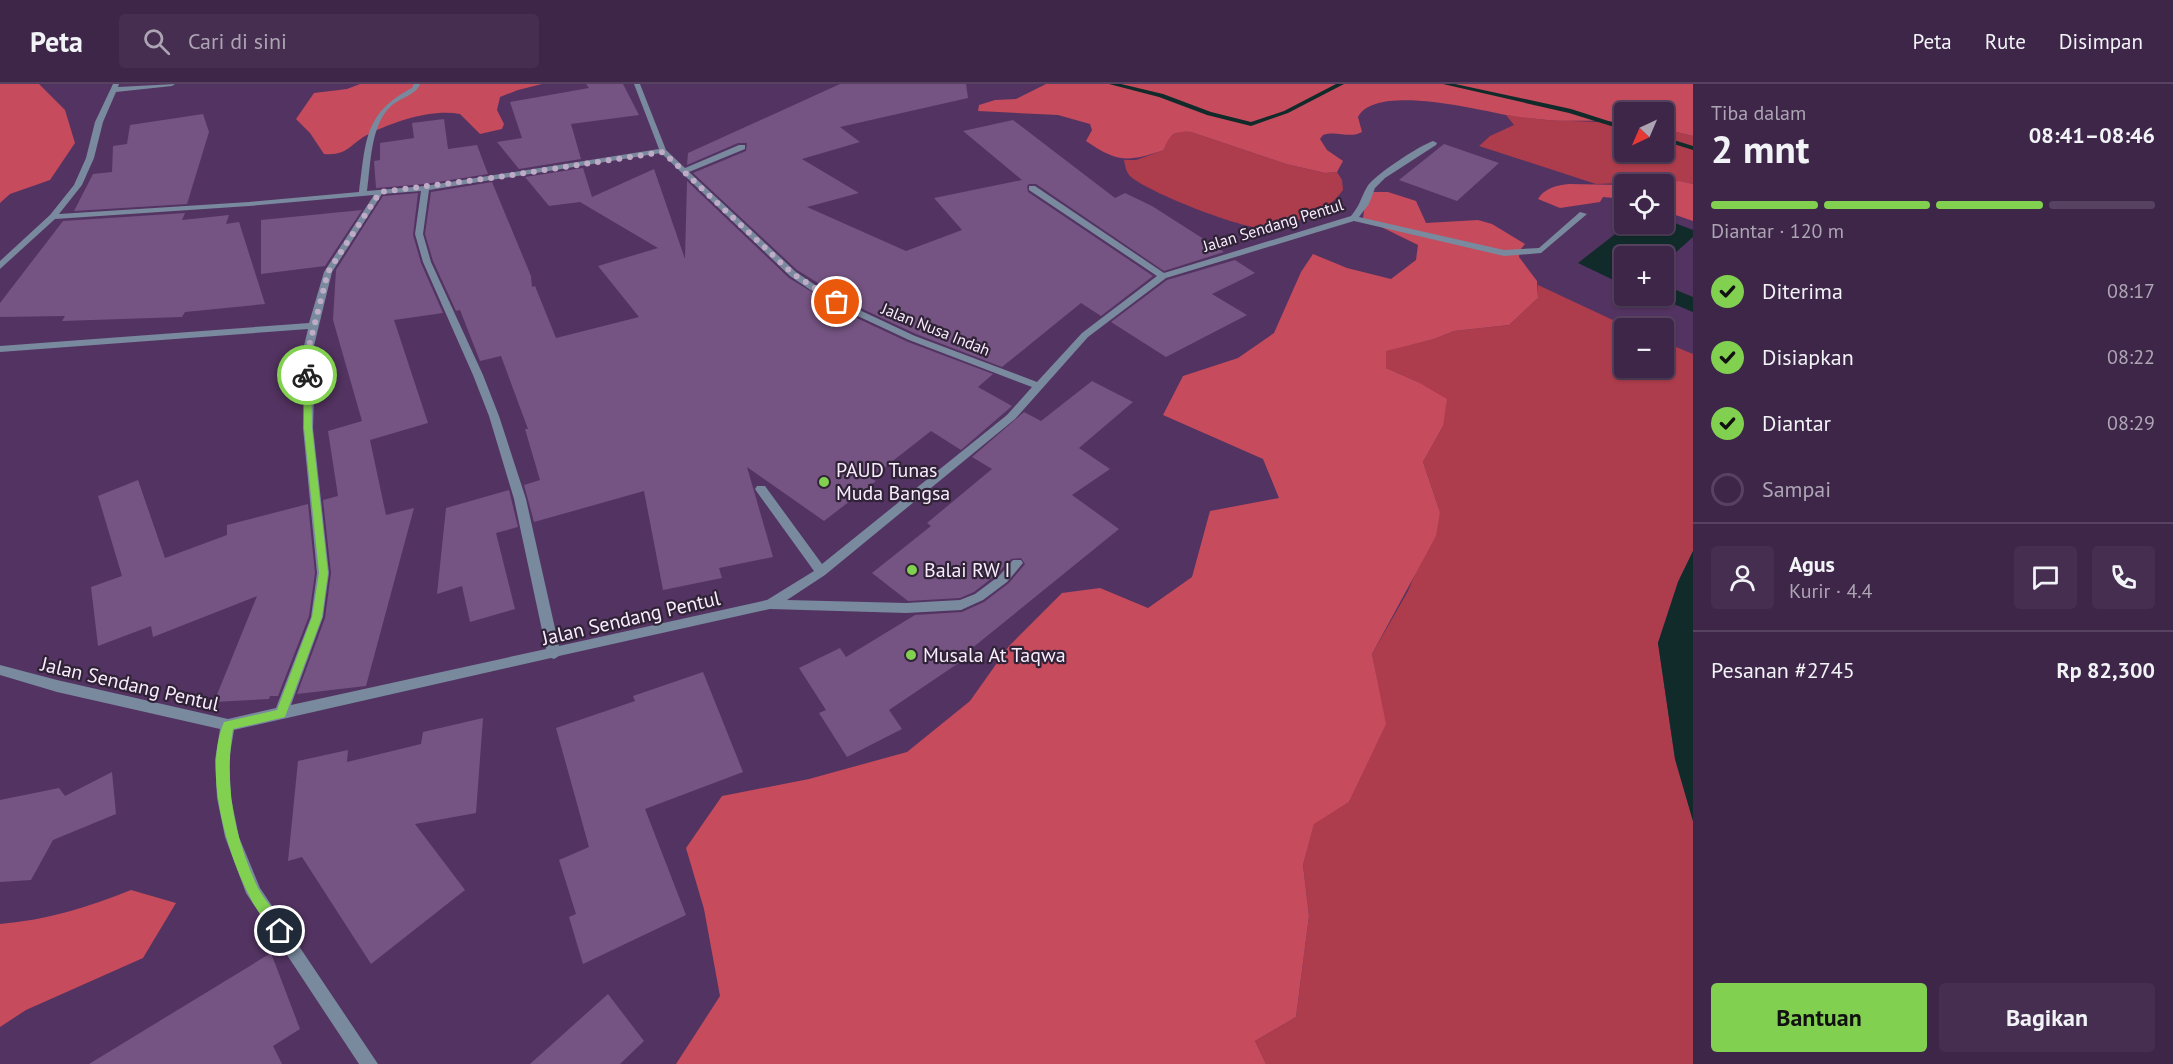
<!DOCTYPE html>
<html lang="id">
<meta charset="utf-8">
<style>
:root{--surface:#3e2649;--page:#452e50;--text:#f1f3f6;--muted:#ada5b4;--line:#574361;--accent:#81d050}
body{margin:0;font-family:"PT Sans",sans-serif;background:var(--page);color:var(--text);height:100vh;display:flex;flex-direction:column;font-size:22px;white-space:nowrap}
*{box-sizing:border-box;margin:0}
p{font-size:20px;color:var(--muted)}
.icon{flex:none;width:33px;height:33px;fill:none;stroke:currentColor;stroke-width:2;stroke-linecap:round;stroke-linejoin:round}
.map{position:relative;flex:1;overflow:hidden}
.sheet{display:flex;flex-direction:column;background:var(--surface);width:480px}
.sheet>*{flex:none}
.needle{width:39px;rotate:224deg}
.fabs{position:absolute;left:1614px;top:18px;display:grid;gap:12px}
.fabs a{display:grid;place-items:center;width:60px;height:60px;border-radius:6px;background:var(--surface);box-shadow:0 2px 4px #0004,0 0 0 2px var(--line);font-size:30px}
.pin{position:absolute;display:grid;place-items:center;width:51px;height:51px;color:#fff;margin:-26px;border:3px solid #fff;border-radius:50%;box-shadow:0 2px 6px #0007}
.courier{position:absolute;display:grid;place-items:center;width:60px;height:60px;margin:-30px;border:4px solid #81d050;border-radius:50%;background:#fff;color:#222;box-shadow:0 2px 8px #0007}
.summary em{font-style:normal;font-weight:700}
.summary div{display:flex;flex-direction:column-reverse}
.summary{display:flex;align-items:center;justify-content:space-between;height:102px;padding:0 18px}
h1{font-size:39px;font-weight:700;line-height:45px}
.bar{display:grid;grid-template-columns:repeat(4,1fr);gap:9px 6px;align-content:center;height:72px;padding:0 18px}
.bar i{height:8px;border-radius:4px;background:var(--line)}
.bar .active{background:var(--accent)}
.bar p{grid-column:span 4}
.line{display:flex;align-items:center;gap:15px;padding:0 18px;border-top:2px solid var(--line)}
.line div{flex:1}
.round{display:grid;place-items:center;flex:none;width:63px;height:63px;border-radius:6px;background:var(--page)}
ol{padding:0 18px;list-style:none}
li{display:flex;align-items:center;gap:18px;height:66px}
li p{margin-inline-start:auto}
li .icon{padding:6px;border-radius:50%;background:var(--accent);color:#111;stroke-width:4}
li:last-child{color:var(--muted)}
li i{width:33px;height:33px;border:3px solid var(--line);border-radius:50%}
.button{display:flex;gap:12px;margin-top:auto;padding:12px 18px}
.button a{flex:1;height:69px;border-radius:6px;background:var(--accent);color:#111;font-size:24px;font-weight:700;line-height:69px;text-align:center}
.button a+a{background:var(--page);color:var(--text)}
header{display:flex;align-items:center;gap:36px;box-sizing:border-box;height:84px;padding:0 30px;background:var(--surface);border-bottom:2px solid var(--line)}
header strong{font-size:28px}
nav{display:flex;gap:33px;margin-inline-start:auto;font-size:21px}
.search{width:420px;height:54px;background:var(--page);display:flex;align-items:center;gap:15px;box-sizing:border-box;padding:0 21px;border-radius:6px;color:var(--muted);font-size:22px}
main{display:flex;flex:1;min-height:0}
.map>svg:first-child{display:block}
</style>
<header>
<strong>Peta</strong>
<div class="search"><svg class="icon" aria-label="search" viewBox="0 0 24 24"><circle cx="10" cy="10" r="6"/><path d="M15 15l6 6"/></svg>Cari di sini</div>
<nav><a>Peta</a><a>Rute</a><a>Disimpan</a></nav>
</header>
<main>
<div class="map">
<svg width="1693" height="980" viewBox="0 0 1693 980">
<rect width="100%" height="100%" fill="#533361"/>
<path fill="#ad3c4c" d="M 1506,31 L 1546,36 L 1624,39 L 1624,68 L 1664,68 L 1664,45 L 1693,52 L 1693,100 L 1680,97 L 1596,100 L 1479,62 L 1490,52 L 1514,41 Z
M 1179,47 L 1191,48 L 1286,80 L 1325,89 L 1337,88 L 1342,96 L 1343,106 C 1339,111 1335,116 1330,120 C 1320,128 1280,145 1267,145 C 1242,145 1149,109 1130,92 C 1126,88 1125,81 1124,76 L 1136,76 L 1164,66 L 1167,55 Z
M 1538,201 L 1630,244 L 1624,244 L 1624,284 L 1664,284 L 1664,258 L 1693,270 L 1693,467 L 1678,498 L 1658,559 L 1675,675 L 1693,737 L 1693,980 L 1266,980 L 1255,957 L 1296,933 L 1309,832 L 1303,781 L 1314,739 L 1349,718 L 1385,640 L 1372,570 L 1408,507 L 1440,428 L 1423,378 L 1443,342 L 1418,298 L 1386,284 L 1386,266 L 1434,255 L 1454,247 L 1509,241 L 1538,214 Z"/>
<path fill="#c64b5c" d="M 0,0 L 39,0 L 65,26 L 75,59 L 50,96 L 10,110 L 0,119 Z
M 360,0 L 542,0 L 518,6 L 500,13 L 497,26 L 504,40 L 502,45 L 480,50 L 460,30 C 432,25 395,37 369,50 C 350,59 349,72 324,70 L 310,49 L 296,35 L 314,9 L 347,5 Z
M 1046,0 L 1693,0 L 1693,52 L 1664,45 L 1664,28 L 1624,28 L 1624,39 C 1598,35 1573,38 1547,36 C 1533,35 1519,33 1506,31 C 1475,25 1375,0 1358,33 L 1362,48 C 1350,55 1336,46 1323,51 L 1320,55 L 1327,66 L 1343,77 L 1337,88 L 1325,89 L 1286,80 L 1191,48 C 1175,47 1169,50 1164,66 C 1128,78 1118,79 1086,57 L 1092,46 L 1090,40 L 1058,31 L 978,27 L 979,21 L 995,16 L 1016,15 Z
M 1680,97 L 1693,100 L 1693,137 L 1664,127 L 1664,100 L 1637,100 Z
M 1569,100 L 1624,101 L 1624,115 L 1603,113 L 1600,118 L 1560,124 L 1538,115 C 1544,104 1558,101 1569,100 Z
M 1367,108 L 1388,108 L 1416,117 L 1426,139 L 1478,136 L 1492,140 L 1525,160 L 1520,166 L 1519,173 L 1537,197 L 1538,214 L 1509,241 L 1454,247 L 1434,255 L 1386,267 L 1386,284 L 1418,298 L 1447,315 L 1443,342 L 1423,378 L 1440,428 L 1436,452 L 1372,570 L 1386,640 L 1349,718 L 1314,740 L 1303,781 L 1309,832 L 1296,933 L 1255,957 L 1266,980 L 676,980 L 720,912 L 704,825 L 686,764 L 722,712 L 809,695 L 907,668 L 970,617 L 1009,562 L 1062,509 L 1100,504 L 1148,524 L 1192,493 L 1210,427 L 1279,414 L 1263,375 L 1163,331 L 1183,292 L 1238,274 L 1274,249 L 1301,188 L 1313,170 L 1347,184 L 1391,195 L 1416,176 L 1418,161 L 1363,134 Z
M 131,806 L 176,819 L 143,874 L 26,926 L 0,943 L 0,840 C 47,836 88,823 131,806 Z"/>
<path fill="#112b2b" d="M 1664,135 L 1693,146 L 1693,153 L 1664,179 L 1664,172 L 1624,172 L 1624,201 L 1578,179 L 1628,140 L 1664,140 Z
M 1676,206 L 1693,213 L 1693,228 L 1664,216 Z
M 1693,467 L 1693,737 L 1675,675 L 1658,559 L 1678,498 Z"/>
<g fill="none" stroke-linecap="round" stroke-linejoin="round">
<path fill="#112b2b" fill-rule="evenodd" d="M 1109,0 L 1121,0 L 1163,10 L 1211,28 L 1251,38 L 1284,27 L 1336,0 L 1344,0 L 1288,29 L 1251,42 L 1207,31 L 1159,13 Z
M 1443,0 L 1455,0 L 1571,25 L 1624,42 L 1624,46 L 1569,29 Z
M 1664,53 L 1693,62 L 1693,66 L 1664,57 Z"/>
</g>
<path fill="#755483" d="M 586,0 L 623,0 L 639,31 L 571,40 L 581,75 L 519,85 L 497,58 L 522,54 L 510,18 L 589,4 Z
M 840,0 L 966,0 L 968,14 L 840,43 L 860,58 L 802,75 L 859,109 L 807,123 L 906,167 L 962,146 L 934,114 L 1022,96 L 963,47 L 1013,36 L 1115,114 L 1125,109 L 1152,122 L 1224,168 L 1164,187 L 1036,100 L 1029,100 L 1027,102 L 1028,108 L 1153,192 L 1101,232 L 1081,219 L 1002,283 L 916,250 L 854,221 L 797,186 L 693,89 L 746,67 L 747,59 L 738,59 L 687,81 L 688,69 Z
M 203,30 L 209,48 L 187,120 L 74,127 L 93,90 L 112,88 L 113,62 L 127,60 L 130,41 Z
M 444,35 L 448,65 L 477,61 L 488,90 L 425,100 L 376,104 L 374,77 L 380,76 L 380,59 L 414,54 L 412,39 Z
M 1444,60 L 1499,79 L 1457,117 L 1399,96 Z
M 583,84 L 592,113 L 654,85 L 685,175 L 687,97 L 789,194 L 846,229 L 908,258 L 993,290 L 978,303 L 1012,322 L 961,366 L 931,347 L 871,394 L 876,397 L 824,437 L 747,383 L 773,473 L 719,484 L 722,494 L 663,506 L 644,407 L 534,438 L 524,401 L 540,396 L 525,345 L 528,345 L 501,272 L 480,277 L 460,226 L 456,227 L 433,177 L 425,150 L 431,108 L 492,98 L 531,192 L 532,203 L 535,202 L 556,254 L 639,233 L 598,182 L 658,164 L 580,118 L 549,122 L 525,93 Z
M 418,109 L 413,151 L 421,179 L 443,229 L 394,236 L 428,339 L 370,356 L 386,431 L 414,424 L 366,602 L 297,610 L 325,534 L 331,489 L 323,416 L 338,412 L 328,347 L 362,337 L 333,236 L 336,186 L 383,112 Z
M 362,126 L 325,182 L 261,190 L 261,136 Z
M 185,129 L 182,136 L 229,131 L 226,140 L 239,138 L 265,220 L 185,228 L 182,233 L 62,237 L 65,232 L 0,233 L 0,219 L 63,137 Z
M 1235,176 L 1255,189 L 1212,210 L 1247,231 L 1166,273 L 1111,238 L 1167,196 Z
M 1092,297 L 1133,318 L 1079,364 L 1110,385 L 1072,411 L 1119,445 L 971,565 L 975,568 L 889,626 L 902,645 L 847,673 L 819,629 L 826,626 L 799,584 L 840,564 L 846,573 L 915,531 L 962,528 L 984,518 L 1009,499 L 1025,480 L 1021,474 L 1011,475 L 997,490 L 974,508 L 960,514 L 908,517 L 872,489 L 931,442 L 927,439 L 992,385 L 972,373 L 1024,328 L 1041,337 Z
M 138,396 L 165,474 L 227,451 L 227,441 L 308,420 L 315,489 L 309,532 L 278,612 L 270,612 L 269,615 L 214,618 L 257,512 L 153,553 L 151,542 L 98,562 L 91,503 L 122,492 L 98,412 Z
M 509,406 L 518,443 L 496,449 L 515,525 L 470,538 L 462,502 L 437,510 L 446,424 Z
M 703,588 L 743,688 L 645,725 L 686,831 L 583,880 L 569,833 L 576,830 L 559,776 L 589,763 L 556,644 L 635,617 L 633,612 Z
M 483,634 L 476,729 L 415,740 L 465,806 L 371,880 L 302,773 L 288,777 L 298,677 L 348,666 L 347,678 L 421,660 L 423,648 Z
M 112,688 L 116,730 L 53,756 L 31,796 L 0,798 L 0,716 L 59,704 L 65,712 Z
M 271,869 L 300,945 L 273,962 L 282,980 L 89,980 Z
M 608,910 L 644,957 L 620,980 L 530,980 Z"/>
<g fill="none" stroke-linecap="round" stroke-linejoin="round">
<path fill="#79899e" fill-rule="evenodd" d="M 113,0 L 119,0 L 118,3 L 175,0 L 172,2 L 116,8 L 103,38 L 94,74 L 82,101 L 59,130 L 249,118 L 359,108 C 366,59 363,29 412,4 L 414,0 L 420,0 C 416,11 400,14 391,22 C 370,42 371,80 367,107 L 425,102 L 659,65 L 634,0 L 640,0 L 666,66 L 685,84 L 739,61 L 745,61 L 745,65 L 689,88 L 796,188 L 824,207 L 853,223 L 915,252 L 1037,298 L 1082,249 L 1157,192 L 1029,106 L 1029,102 L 1035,102 L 1164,189 L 1351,132 C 1361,120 1360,115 1367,103 C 1374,91 1419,62 1433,57 L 1437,59 L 1436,61 L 1385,94 L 1375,104 L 1369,120 L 1359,133 L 1504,166 L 1539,164 L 1580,128 L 1587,130 L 1541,169 L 1504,172 L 1354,137 L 1166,194 L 1088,253 L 1015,335 L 825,491 L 787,516 L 906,519 L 960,516 L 975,510 L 999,492 L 1013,476 L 1021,476 L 1023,479 L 1007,498 L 983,516 L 961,526 L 906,529 L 770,525 L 559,572 L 554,575 L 551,574 L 234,646 L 229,676 L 231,714 L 239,753 L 260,804 L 378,980 L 359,980 L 246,809 L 225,753 L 217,714 L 215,676 L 220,645 L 57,608 L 0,591 L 0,581 L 57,596 L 228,635 L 276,624 L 311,533 L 317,489 L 303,344 L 304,312 L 301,274 L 308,245 L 0,268 L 0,262 L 309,239 L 324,188 L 374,111 L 249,122 L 55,135 L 0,185 L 0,177 L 50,131 L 74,101 L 86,74 L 95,38 ZM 661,69 L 790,192 L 818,211 L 847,227 L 909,256 L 1032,303 L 1007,331 L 822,480 L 765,402 L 757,402 L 755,405 L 757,408 L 814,487 L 767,516 L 559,562 L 526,415 L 499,332 L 483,291 L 431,178 L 423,150 L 429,106 ZM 421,107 L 415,150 L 423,178 L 473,291 L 489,332 L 514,415 L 546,565 L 291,621 L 323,533 L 329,489 L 313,344 L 314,312 L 311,274 L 332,188 L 382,110 Z"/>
</g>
<path fill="#81d050" d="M 307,289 L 311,291 L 312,344 L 328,489 L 322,533 L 285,633 L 233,645 C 224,701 234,753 258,804 C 266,819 280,831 286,847 L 284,852 L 280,853 L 275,852 C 267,839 256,826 250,813 C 226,767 203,688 224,638 L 277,626 L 312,533 L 319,489 L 304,344 L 303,291 Z"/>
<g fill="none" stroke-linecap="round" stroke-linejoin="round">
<path stroke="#beabc6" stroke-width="6" stroke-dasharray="0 10.8" d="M 307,291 L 306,274 L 328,188 L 380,108 L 499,93 L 663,68 L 793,190 L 837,218"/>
</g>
<g fill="#81d050" stroke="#312337" stroke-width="2">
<circle cx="824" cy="398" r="6"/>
<circle cx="912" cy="486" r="6"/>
<circle cx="911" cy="571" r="6"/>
</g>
<g text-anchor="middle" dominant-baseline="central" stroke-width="4.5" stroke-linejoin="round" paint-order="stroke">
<g font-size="16" fill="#f8ecfd" stroke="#312337">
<text transform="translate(1273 141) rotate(-17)">Jalan Sendang Pentul</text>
<text transform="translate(936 245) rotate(22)">Jalan Nusa Indah</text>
</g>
<g font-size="20" fill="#f8ecfd" stroke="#312337" text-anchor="start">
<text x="836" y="386">PAUD Tunas<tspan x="836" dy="23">Muda Bangsa</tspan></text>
<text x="924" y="486">Balai RW I</text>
<text x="923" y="571">Musala At Taqwa</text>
</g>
<g font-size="20" fill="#f8ecfd" stroke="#312337">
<text transform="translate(631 534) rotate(-13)">Jalan Sendang Pentul</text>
<text transform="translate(130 600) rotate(13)">Jalan Sendang Pentul</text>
</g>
</g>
</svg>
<div class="fabs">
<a><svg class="needle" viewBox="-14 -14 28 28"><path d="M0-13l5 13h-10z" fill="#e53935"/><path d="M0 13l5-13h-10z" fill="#ada5b4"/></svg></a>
<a><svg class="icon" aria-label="locate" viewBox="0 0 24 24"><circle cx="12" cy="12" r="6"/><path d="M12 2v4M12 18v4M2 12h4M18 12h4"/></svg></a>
<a>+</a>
<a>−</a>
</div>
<div class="pin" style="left:837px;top:218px;background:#ea580c"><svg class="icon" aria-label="bag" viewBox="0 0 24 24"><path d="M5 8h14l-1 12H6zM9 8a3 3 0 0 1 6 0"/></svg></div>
<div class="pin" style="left:280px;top:847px;background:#1f2937"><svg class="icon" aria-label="home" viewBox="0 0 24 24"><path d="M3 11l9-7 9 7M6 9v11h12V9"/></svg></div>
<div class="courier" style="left:307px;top:291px"><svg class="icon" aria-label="bike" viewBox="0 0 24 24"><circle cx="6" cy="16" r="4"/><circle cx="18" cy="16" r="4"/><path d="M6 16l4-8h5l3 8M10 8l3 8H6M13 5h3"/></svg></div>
</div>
<section class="sheet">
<div class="summary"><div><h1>2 mnt</h1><p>Tiba dalam</p></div><em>08:41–08:46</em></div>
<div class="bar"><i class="active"></i><i class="active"></i><i class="active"></i><i></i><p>Diantar · 120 m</p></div>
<ol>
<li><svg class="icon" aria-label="check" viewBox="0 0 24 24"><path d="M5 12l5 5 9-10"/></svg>Diterima<p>08:17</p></li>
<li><svg class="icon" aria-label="check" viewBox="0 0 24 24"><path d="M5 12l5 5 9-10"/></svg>Disiapkan<p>08:22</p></li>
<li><svg class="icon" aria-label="check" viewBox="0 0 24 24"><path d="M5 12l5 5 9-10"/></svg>Diantar<p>08:29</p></li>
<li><i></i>Sampai</li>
</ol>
<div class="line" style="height:108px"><a class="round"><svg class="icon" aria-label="person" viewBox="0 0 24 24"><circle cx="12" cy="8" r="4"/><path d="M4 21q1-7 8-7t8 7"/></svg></a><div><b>Agus</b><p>Kurir · 4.4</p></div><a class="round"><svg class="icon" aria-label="chat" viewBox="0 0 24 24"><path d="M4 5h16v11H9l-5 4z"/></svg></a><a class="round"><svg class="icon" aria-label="phone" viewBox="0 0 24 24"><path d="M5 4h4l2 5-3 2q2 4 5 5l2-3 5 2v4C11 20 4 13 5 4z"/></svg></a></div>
<div class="line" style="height:78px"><div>Pesanan #2745</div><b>Rp 82,300</b></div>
<div class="button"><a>Bantuan</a><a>Bagikan</a></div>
</section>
</main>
